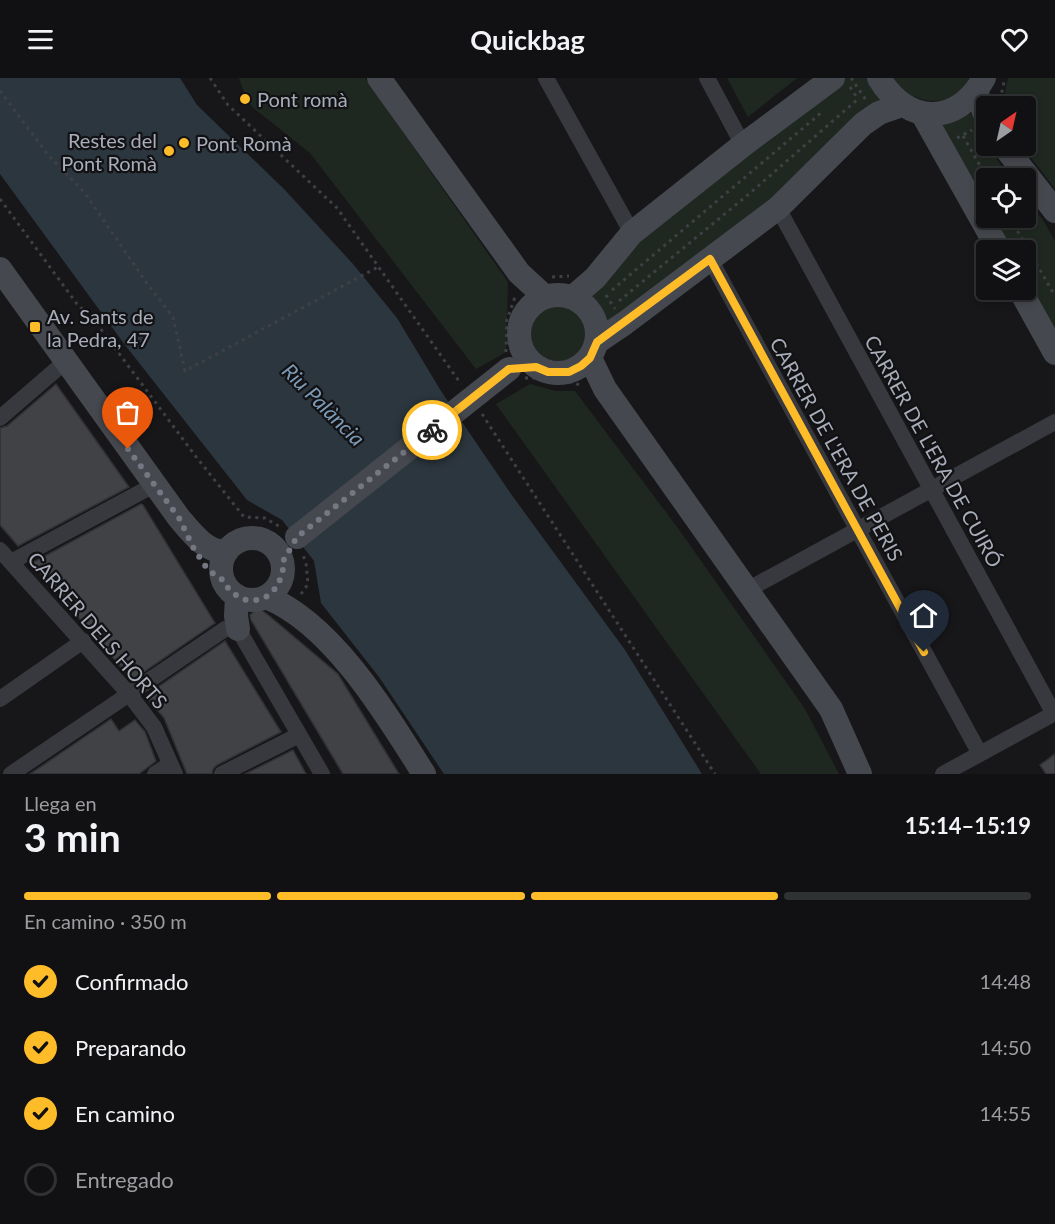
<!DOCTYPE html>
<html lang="es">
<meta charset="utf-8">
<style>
:root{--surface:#111113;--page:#1e1f21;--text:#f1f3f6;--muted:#9c9da0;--line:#303133;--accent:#ffbc29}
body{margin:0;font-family:Lato,sans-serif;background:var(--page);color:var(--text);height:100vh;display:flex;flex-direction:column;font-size:22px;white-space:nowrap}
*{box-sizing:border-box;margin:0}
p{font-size:20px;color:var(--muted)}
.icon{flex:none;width:33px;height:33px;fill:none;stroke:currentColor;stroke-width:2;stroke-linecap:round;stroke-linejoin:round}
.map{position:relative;height:696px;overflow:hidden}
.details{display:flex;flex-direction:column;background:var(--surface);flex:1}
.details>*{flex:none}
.needle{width:39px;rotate:34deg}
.fabs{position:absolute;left:976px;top:18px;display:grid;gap:12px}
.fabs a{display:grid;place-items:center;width:60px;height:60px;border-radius:6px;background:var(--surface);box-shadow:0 3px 9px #0003,0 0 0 2px var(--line);font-size:30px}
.pin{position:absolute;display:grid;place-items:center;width:51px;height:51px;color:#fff;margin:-62px -26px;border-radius:50% 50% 50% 0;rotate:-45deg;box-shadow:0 0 6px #0007}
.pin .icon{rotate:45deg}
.courier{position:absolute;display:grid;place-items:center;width:60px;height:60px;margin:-30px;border:4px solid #ffbc29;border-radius:50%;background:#fff;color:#222;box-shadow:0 2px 8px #0007}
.summary em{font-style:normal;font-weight:700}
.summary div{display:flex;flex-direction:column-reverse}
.summary{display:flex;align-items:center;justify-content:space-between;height:102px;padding:0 24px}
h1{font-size:39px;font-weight:700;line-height:45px}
.bar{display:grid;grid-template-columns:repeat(4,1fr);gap:9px 6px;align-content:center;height:72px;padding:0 24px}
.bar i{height:8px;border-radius:4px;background:var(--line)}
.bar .current{background:var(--accent)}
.bar p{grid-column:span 4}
ol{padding:0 24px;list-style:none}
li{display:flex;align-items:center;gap:18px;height:66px}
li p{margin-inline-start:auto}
li .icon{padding:6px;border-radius:50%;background:var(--accent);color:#111;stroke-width:4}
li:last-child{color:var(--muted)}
li i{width:33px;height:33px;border:3px solid var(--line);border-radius:50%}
header{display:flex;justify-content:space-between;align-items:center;height:78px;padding:0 24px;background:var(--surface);font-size:27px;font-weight:700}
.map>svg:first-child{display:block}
</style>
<header><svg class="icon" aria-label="menu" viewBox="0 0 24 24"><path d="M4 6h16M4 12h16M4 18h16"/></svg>Quickbag<svg class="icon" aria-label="heart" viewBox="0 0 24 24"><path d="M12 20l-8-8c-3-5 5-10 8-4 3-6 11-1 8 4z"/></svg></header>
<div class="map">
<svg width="1055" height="696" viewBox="0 0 1055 696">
<rect width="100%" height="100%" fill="#171719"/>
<path fill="#1f2820" d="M 239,0 L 365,0 L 508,204 L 506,274 L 476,291 L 310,75 L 252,29 L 244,14 Z
M 727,0 L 797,0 L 748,39 Z
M 841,0 L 870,0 L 884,26 L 768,124 L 604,248 L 599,225 L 587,217 L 637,159 Z
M 893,0 L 972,0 C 966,6 959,16 951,19 C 929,29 906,19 893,0 Z
M 1008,0 L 1055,0 L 1055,111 L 1022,68 L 1026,68 L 1026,28 L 1002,28 Z
M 974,34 L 980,59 L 1011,100 L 987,100 L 987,131 L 941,46 Z
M 1026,120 L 1043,142 L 1055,163 L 1055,254 L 1026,202 L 1026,172 L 1010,172 L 992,140 L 1026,140 Z
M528 253a30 30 0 1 1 60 0a30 30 0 1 1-60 0Z
M 530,306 L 556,313 L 575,313 L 680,453 L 805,631 L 839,696 L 761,696 L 496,326 Z"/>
<path fill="#2c363e" d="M 0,0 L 180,0 L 197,27 L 284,111 L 353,186 L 397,240 L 441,313 L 511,416 L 625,572 L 702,696 L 444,696 L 379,599 L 321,525 L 314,483 L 282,442 L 247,422 L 125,267 L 0,96 Z"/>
<path fill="#414246" stroke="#313135" stroke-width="1.5" d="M 56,306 L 129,409 L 18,468 L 0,447 L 0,350 L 7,348 Z
M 141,426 L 143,427 L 215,545 L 132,602 L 32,485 Z
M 258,530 L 267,536 L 338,596 L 399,696 L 343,696 L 251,542 L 250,537 Z
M 225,563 L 281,654 L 217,687 L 213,691 L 212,696 L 187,696 L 164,640 L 145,618 Z
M 111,641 L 119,653 L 135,642 L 145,654 L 156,683 L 139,696 L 30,696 Z
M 293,672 L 306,696 L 245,696 Z
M 1055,676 L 1055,696 L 1046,696 L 1040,687 Z"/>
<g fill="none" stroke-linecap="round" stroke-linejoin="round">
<path stroke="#3e4046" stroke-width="3" stroke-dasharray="3 4.5" stroke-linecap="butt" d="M 210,0 L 228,27 L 337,130 L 461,306
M 851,0 L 866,22
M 850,9 L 858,21
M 0,13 L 48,77 L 85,115 L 148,207 L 173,239 L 185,293 L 378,189
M 1000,22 L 1005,0
M 963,58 L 987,100
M 957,60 L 972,52
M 1026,61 L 1034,72
M 0,121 L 77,226 L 94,242 L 197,380 L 244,439 L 265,440 L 282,450
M 1010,140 L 1055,218
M 552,199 L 569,198
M 612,212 L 822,34
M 606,217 L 615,231
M 619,223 L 749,116 L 858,21
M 506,274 L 507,242 L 516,216
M 525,300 L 534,300 L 553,305 L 574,304 L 582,309
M 482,336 L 715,696
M 301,516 L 308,506 L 306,485 L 303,477"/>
<path stroke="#38393f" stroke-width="16" d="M 546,0 L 632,155
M 707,0 L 743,67
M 778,130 L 1054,636
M 710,181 L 980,676
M 0,340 L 66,283
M 0,472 L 129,616 L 154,649 L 175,696
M 11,484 L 154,407
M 747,512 L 1055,344
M 0,621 L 83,563
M 11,696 L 225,551 L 238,551 L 322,696
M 155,696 L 170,686
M 222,696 L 299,657
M 943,696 L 1055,635"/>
<path stroke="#46484f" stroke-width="24" d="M 379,0 L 519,195 L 544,218
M 879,0 C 907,47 957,49 984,0
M 976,14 L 987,41
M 922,35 L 999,172
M 1004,68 L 1055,133
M 0,191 L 179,440 C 191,454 207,476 227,473
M 1020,212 L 1055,275
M519 256a39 39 0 1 1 78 0a39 39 0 1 1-78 0Z
M 573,219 L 595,200 L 632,155 L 743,67 L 833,0
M 597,264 L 625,245 L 778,130 L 863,46 L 879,35 L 902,27
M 590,280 L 605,311 L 831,631 L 860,696
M221 491a31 31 0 1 1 62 0a31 31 0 1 1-62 0Z
M 237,518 L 236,538 L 238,551
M 266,519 C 332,545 387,637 424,696"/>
<path stroke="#46484f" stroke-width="24" d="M 297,459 L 509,291"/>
</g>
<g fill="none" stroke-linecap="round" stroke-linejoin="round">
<path stroke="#757882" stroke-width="6" stroke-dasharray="0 10.8" d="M 128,371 L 179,440 L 194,471 L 208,492 L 223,502 L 226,508 L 237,518 L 246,522 L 256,522 L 266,519 L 277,509 L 283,494 L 282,485 L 297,459 L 432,352"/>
<path stroke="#ffbc29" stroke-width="8" d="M 432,352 L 509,291 L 536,289 L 548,294 L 569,294 L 581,288 L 590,280 L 597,264 L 710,181 L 924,574"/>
</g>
<g fill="#ffbc29" stroke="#121214" stroke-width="2">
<circle cx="245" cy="21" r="6"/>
<circle cx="184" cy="65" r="6"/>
<circle cx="169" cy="73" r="6"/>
<rect x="29" y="243" width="12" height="12" rx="3"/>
</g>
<g text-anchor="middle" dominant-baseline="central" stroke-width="4.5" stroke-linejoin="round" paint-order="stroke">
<g font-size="20" fill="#a8adba" stroke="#121214" text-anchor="start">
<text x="257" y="21">Pont romà</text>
<text x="157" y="62" text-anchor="end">Restes del<tspan x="157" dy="23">Pont Romà</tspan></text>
<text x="196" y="65">Pont Romà</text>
<text x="47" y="238">Av. Sants de<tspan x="47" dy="23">la Pedra, 47</tspan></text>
</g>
<g font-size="20" fill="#a8adba" stroke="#121214">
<text transform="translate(837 371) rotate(61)">CARRER DE L'ERA DE PERIS</text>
<text transform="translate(934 373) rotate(61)">CARRER DE L'ERA DE CUIRÓ</text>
<text transform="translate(98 552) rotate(49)">CARRER DELS HORTS</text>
</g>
<g font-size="21" font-style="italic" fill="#7d9bb7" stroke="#121214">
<text transform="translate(324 326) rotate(45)">Riu Palància</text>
</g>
</g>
</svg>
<div class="fabs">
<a><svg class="needle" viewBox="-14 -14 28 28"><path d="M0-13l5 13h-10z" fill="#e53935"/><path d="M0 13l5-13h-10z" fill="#9c9da0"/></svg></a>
<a><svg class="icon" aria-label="locate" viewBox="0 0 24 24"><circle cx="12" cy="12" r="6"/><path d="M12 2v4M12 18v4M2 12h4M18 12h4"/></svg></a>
<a><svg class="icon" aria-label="layers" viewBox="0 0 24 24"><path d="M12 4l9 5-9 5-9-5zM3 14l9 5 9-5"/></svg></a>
</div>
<div class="pin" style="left:128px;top:371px;background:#ea580c"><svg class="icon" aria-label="bag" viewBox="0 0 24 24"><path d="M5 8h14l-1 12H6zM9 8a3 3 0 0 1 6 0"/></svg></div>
<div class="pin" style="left:924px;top:574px;background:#1f2937"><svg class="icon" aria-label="home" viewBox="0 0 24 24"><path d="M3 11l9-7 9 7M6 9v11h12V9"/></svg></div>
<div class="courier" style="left:432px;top:352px"><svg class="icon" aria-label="bike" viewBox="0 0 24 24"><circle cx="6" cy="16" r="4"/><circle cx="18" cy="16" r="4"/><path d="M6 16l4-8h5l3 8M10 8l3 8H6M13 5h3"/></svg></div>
</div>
<section class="details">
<div class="summary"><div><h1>3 min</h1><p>Llega en</p></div><em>15:14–15:19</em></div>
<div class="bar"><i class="current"></i><i class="current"></i><i class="current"></i><i></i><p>En camino · 350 m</p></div>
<ol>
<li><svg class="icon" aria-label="check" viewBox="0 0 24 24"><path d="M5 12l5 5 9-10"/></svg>Confirmado<p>14:48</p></li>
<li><svg class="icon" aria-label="check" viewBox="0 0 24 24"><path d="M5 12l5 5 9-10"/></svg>Preparando<p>14:50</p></li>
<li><svg class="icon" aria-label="check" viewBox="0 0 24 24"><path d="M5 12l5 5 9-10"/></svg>En camino<p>14:55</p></li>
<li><i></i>Entregado</li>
</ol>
</section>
